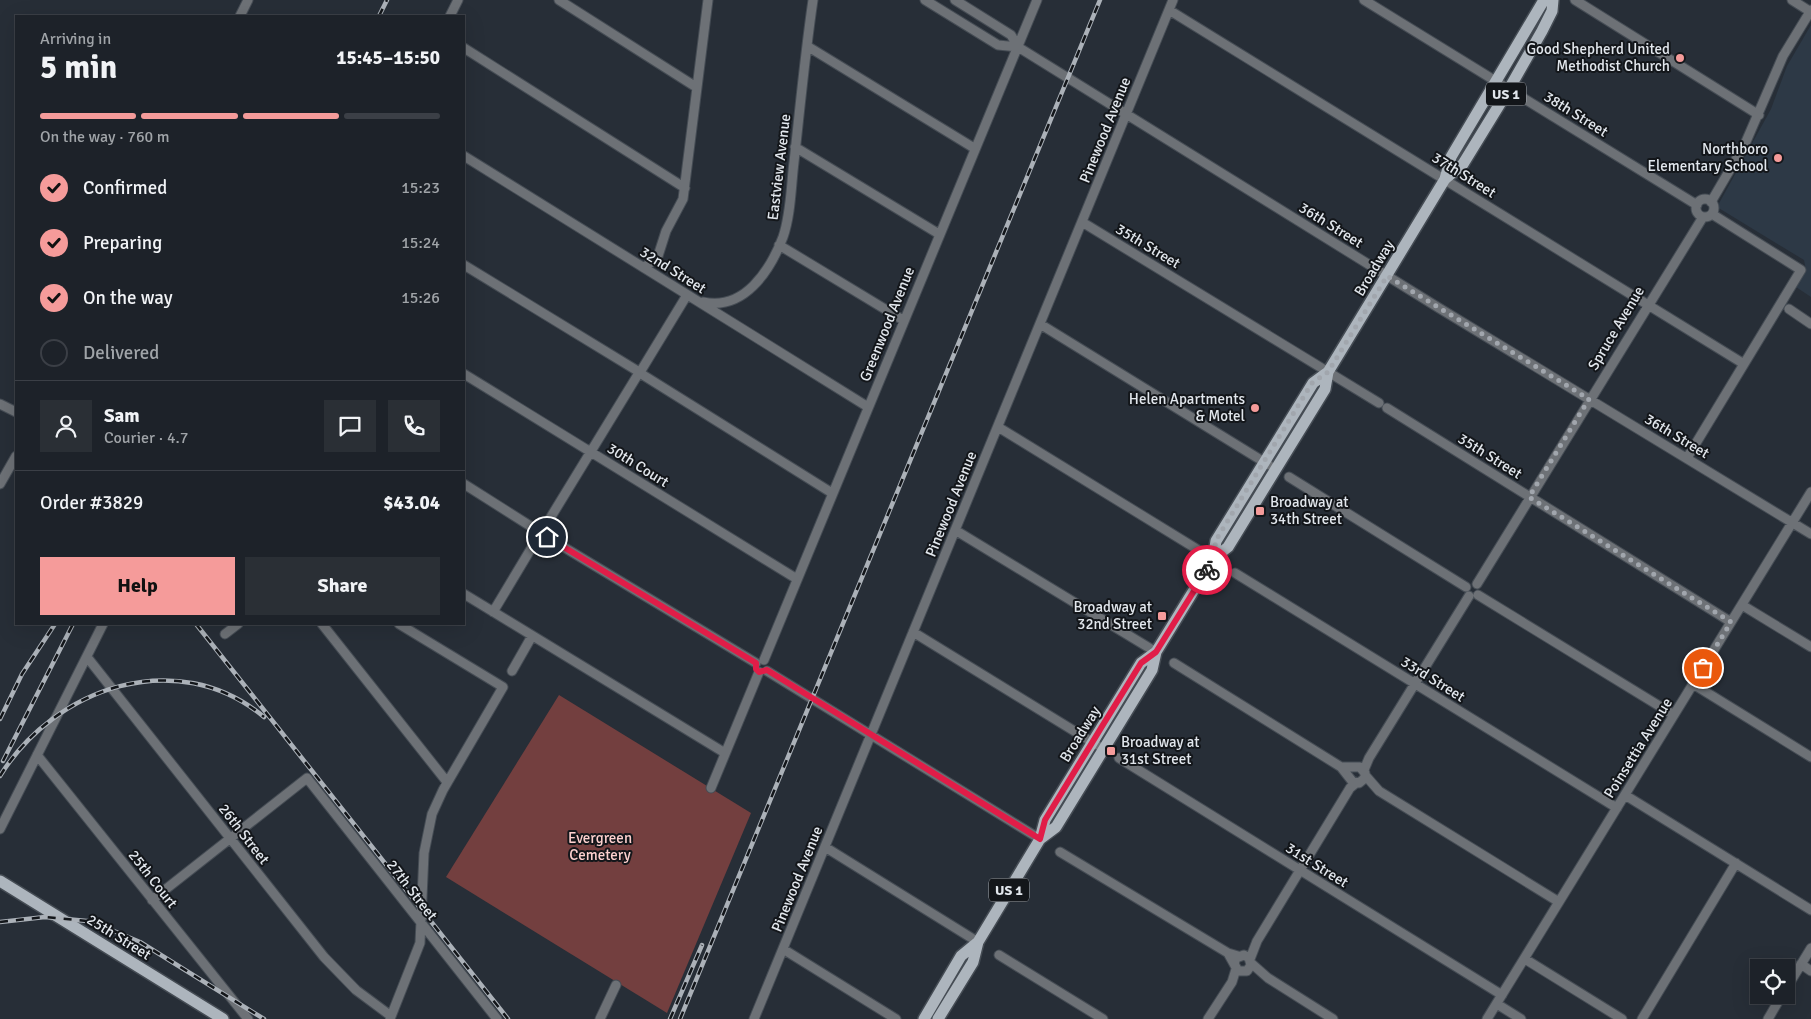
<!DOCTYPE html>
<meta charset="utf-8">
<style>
:root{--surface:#1d2229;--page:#2a2f35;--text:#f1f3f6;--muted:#a0a4a8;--line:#3b3f46;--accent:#f59b9a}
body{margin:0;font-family:Signika,sans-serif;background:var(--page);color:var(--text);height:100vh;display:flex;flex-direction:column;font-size:19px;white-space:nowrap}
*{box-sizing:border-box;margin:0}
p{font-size:16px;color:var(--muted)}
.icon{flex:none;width:28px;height:28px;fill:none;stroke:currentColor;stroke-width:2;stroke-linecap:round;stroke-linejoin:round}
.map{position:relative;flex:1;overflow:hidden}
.panel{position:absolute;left:15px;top:15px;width:450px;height:610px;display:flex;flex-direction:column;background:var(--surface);border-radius:0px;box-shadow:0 5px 20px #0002,0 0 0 1px var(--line)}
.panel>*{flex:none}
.tools{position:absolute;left:1750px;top:959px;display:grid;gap:10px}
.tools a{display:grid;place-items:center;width:45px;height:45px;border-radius:0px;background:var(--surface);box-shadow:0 5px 20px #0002,0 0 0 1px var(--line);font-size:25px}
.pin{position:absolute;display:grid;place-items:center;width:42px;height:42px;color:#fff;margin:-21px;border:2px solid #fff;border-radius:50%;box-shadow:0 1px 5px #0007}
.courier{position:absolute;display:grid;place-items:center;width:50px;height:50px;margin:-25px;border:4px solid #e11d48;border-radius:50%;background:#fff;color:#222;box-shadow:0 1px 6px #0007}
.overview em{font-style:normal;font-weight:800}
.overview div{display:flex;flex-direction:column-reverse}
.overview{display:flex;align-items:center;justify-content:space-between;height:85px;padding:0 25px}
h1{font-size:32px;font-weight:800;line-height:38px}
.bar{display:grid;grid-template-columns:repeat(4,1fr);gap:8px 5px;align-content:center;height:60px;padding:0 25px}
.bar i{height:6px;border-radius:4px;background:var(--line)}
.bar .active{background:var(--accent)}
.bar p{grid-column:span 4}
.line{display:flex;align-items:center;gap:12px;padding:0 25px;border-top:1px solid var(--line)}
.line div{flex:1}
.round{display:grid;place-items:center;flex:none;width:52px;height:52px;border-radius:0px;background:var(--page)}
ol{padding:0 25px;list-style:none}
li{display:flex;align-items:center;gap:15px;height:55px}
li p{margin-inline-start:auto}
li .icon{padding:5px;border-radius:50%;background:var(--accent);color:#111;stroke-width:4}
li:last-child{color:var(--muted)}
li i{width:28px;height:28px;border:2px solid var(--line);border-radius:50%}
.cta{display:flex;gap:10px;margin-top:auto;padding:10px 25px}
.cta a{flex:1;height:58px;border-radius:0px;background:var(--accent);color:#111;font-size:20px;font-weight:800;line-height:58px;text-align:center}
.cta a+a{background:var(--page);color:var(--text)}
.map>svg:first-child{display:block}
</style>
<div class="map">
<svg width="1811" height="1019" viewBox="0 0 1811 1019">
<rect width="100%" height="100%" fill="#272e37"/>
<path fill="#2d3946" d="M 1811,25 L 1811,297 L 1796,287 L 1806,270 L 1804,260 L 1717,207 L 1771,109 L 1787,66 Z"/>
<path fill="#733f3f" d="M 559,695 L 751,813 L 667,1013 L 446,877 Z"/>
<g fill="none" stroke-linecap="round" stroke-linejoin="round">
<g stroke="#454c54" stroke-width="11">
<path id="minor" d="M 559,0 L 696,87
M 925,0 L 998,45 L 1018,47 L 1439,308 L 1811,534
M 955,0 L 1011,35 L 1018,47
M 1364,0 L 1697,205
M 1575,0 L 1759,115
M 1792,0 L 1811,12
M 1169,10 L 1744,364
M 240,16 L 248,0
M 450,16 L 458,0
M 807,46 L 974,148
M 464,48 L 685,188
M 795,147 L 939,234
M 464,156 L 868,407
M1696 208a9 9 0 1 1 18 0a9 9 0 1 1-18 0Z
M 1711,202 L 1745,144 L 1783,56 L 1811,10
M 1082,222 L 1379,403
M 779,245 L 903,320
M 464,265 L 636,370
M 644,268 L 658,256 L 666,231 L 683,199 L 708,0
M 703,302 C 744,311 770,271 783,237 C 791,214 791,186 794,162 C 800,108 805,54 813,0
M 1789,309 L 1811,324
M 1040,324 L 1269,465
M 642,369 L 687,295
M 464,374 L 797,579
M 643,375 L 832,493
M 0,404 L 16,412
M 1387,408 L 1731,622
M 998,427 L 1213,559
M 1687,458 L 1801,270 L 1712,214
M 1289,477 L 1466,587
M 0,484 L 16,456
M 464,484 L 535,529
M 546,525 L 637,376
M 955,530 L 1156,652
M 547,537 L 756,663
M 1235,573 L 1617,808
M 1477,584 L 1703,217
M 464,594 L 725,753
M 1478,595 L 1674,715
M 1742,605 L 1811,647
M 493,612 L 538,537
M 322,624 L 447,782
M 913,632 L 1097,745
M 225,634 L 238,624
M 87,657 L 324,957 L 356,990 L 391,1016
M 764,660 L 1037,0
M 1174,663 L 1341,767 L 1352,781 L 1359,783 L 1365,778 L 1365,773 L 1360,767 L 1341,767
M 512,671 L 532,636
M 767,671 L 1040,839
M 1693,684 L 1811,757
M 37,755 L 248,1019
M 1119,758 L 1502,995
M 1364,770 L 1369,758 L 1469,596
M 1365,775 L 1379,791 L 1559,902
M 711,788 L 759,672
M 1625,795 L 1811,910
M 0,829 L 103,624
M 825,847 L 978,942
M 1060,852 L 1228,953 L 1238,956
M 152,900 L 307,778 L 497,1019
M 783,949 L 896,1019
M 1228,953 L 1238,971 L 1247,971 L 1251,965 L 1249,958 L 1244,955 L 1236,958 L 1234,964
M 999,955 L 1103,1019
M 1250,959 L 1257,941 L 1350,788 L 1356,783
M 1525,959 L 1622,1019
M 1251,963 L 1268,978 L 1333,1019
M 1801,964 L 1811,971
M 1786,989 L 1811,948
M 1497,1004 L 1521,1019
M 390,1019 L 420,943 L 424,853 L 432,814 L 443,790 L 503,687 L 399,624
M 600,1019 L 616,985
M 754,1019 L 1173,0
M 1208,1019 L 1232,982 L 1236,969
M 1487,1019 L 1811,492
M 1642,1019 L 1736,863
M 1768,1019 L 1782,995"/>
</g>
<g stroke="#454c54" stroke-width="14">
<path id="major" d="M 1445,179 L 1463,164 L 1509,89 L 1542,31 L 1552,11 L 1553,0
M 1213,559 L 1216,541 L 1313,383 L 1328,372
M 1040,839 L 1056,827 L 1152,670 L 1156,652 L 1213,559 L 1228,547 L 1325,389 L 1328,372 L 1445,179 L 1451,157 L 1544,0
M 0,881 L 223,1019
M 924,1019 L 961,956 L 978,942 L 1040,839 L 1045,820 L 1141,663 L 1156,652
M 938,1019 L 973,962 L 978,942"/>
</g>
<use href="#minor" stroke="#6d7176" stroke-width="9"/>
<use href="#major" stroke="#adb5bd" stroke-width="11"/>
<g stroke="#abb1b8" stroke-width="4.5">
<path id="rail" d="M 379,16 L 387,0
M 196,624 L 508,1019
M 0,719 L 22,674 L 55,624
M 3,761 L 73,624
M 0,776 C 55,687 177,645 264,717
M 0,922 L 45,917 L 87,921 L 102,926 L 140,942 L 264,1019
M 670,1019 L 702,945
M 680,1019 L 1100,0"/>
</g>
<use href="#rail" stroke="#13161a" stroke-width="2.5" stroke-dasharray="8" stroke-linecap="butt"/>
</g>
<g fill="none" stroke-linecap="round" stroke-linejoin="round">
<path stroke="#a1a6ad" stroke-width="5" stroke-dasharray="0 9" d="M 1207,570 L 1213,559 L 1216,540 L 1312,383 L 1328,372 L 1387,276 L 1589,399 L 1529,497 L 1731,622 L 1703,668"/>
<path stroke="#e11d48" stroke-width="6" d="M 547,537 L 756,663 L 756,669 L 759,672 L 767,670 L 1040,839 L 1045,820 L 1101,728 L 1141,663 L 1156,652 L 1207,570"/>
</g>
<g fill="#f59b9a" stroke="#13161a" stroke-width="2">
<circle cx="1680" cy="58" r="5"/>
<circle cx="1778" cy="158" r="5"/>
<circle cx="1255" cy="408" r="5"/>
<rect x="1255" y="506" width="10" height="10" rx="2.5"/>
<rect x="1157" y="611" width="10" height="10" rx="2.5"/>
<rect x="1106" y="746" width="10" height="10" rx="2.5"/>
</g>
<g text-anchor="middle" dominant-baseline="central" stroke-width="4" stroke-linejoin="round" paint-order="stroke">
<g fill="#13161a" stroke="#a4a8ae" stroke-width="1">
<rect x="1486" y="82.5" width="40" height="23" rx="4"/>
<rect x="989" y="878.5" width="40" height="23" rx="4"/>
</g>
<g font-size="14" font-weight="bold" fill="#e2e7ed">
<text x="1506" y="94">US 1</text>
<text x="1009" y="890">US 1</text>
</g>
<g font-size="15" fill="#e2e7ed" stroke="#13161a" text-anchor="end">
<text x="1670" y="49">Good Shepherd United<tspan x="1670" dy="17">Methodist Church</tspan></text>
<text x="1768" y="149">Northboro<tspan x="1768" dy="17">Elementary School</tspan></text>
<text x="1245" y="399">Helen Apartments<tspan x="1245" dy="17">&amp; Motel</tspan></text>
<text x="1270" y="502" text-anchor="start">Broadway at<tspan x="1270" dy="17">34th Street</tspan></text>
<text x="1152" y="607">Broadway at<tspan x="1152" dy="17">32nd Street</tspan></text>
<text x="1121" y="742" text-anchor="start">Broadway at<tspan x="1121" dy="17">31st Street</tspan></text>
</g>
<g font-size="15" fill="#e2e7ed" stroke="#13161a">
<text transform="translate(1576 114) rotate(32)">38th Street</text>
<text transform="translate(1105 130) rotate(-68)">Pinewood Avenue</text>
<text transform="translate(779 167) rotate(-83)">Eastview Avenue</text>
<text transform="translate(1464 175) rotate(32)">37th Street</text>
<text transform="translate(1331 225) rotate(32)">36th Street</text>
<text transform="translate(1148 246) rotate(31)">35th Street</text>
<text transform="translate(1374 268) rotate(-59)">Broadway</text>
<text transform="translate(673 270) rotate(32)">32nd Street</text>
<text transform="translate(887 324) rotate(-68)">Greenwood Avenue</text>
<text transform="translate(1616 328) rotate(-59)">Spruce Avenue</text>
<text transform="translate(1677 436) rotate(31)">36th Street</text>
<text transform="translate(1490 456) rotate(32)">35th Street</text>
<text transform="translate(638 465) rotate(32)">30th Court</text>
<text transform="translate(951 504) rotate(-68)">Pinewood Avenue</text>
<text transform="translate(1433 679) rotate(32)">33rd Street</text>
<text transform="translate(1080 734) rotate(-58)">Broadway</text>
<text transform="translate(1638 748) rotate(-58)">Poinsettia Avenue</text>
<text transform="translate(244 834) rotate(52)">26th Street</text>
<text transform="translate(1317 865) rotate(32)">31st Street</text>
<text transform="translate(153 879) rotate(52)">25th Court</text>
<text transform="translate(797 879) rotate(-68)">Pinewood Avenue</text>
<text transform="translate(412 890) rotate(52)">27th Street</text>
<text transform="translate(119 937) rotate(32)">25th Street</text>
</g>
<g font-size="15" fill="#fed1cf" stroke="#13161a">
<text x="600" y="838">Evergreen<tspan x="600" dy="17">Cemetery</tspan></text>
</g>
</g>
</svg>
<div class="tools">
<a><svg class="icon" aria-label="locate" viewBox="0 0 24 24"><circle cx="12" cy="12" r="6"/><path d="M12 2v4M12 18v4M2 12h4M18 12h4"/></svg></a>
</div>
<div class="pin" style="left:1703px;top:668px;background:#ea580c"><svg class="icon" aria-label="bag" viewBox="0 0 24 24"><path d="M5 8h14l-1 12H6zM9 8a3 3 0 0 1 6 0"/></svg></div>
<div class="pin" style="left:547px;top:537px;background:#1f2937"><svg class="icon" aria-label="home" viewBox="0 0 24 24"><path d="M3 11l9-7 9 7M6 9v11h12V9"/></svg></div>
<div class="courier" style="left:1207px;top:570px"><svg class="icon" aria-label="bike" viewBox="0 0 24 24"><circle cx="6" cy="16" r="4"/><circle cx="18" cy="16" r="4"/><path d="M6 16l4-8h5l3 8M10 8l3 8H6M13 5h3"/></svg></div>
<section class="panel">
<div class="overview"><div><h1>5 min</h1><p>Arriving in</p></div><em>15:45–15:50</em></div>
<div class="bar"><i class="active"></i><i class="active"></i><i class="active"></i><i></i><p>On the way · 760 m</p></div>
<ol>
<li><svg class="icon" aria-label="check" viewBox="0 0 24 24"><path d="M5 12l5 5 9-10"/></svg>Confirmed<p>15:23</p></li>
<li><svg class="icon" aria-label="check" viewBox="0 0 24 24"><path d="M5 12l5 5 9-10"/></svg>Preparing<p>15:24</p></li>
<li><svg class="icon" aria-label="check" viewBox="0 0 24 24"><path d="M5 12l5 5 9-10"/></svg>On the way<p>15:26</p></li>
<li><i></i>Delivered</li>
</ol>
<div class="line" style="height:90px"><a class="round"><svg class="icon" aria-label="person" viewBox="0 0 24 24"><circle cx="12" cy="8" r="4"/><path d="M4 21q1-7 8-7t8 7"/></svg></a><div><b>Sam</b><p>Courier · 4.7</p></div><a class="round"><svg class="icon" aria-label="chat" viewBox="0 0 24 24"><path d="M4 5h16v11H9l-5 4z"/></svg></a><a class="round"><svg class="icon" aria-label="phone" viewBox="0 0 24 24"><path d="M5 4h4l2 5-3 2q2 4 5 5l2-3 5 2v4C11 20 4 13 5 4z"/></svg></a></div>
<div class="line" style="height:65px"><div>Order #3829</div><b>$43.04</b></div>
<div class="cta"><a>Help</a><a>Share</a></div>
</section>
</div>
